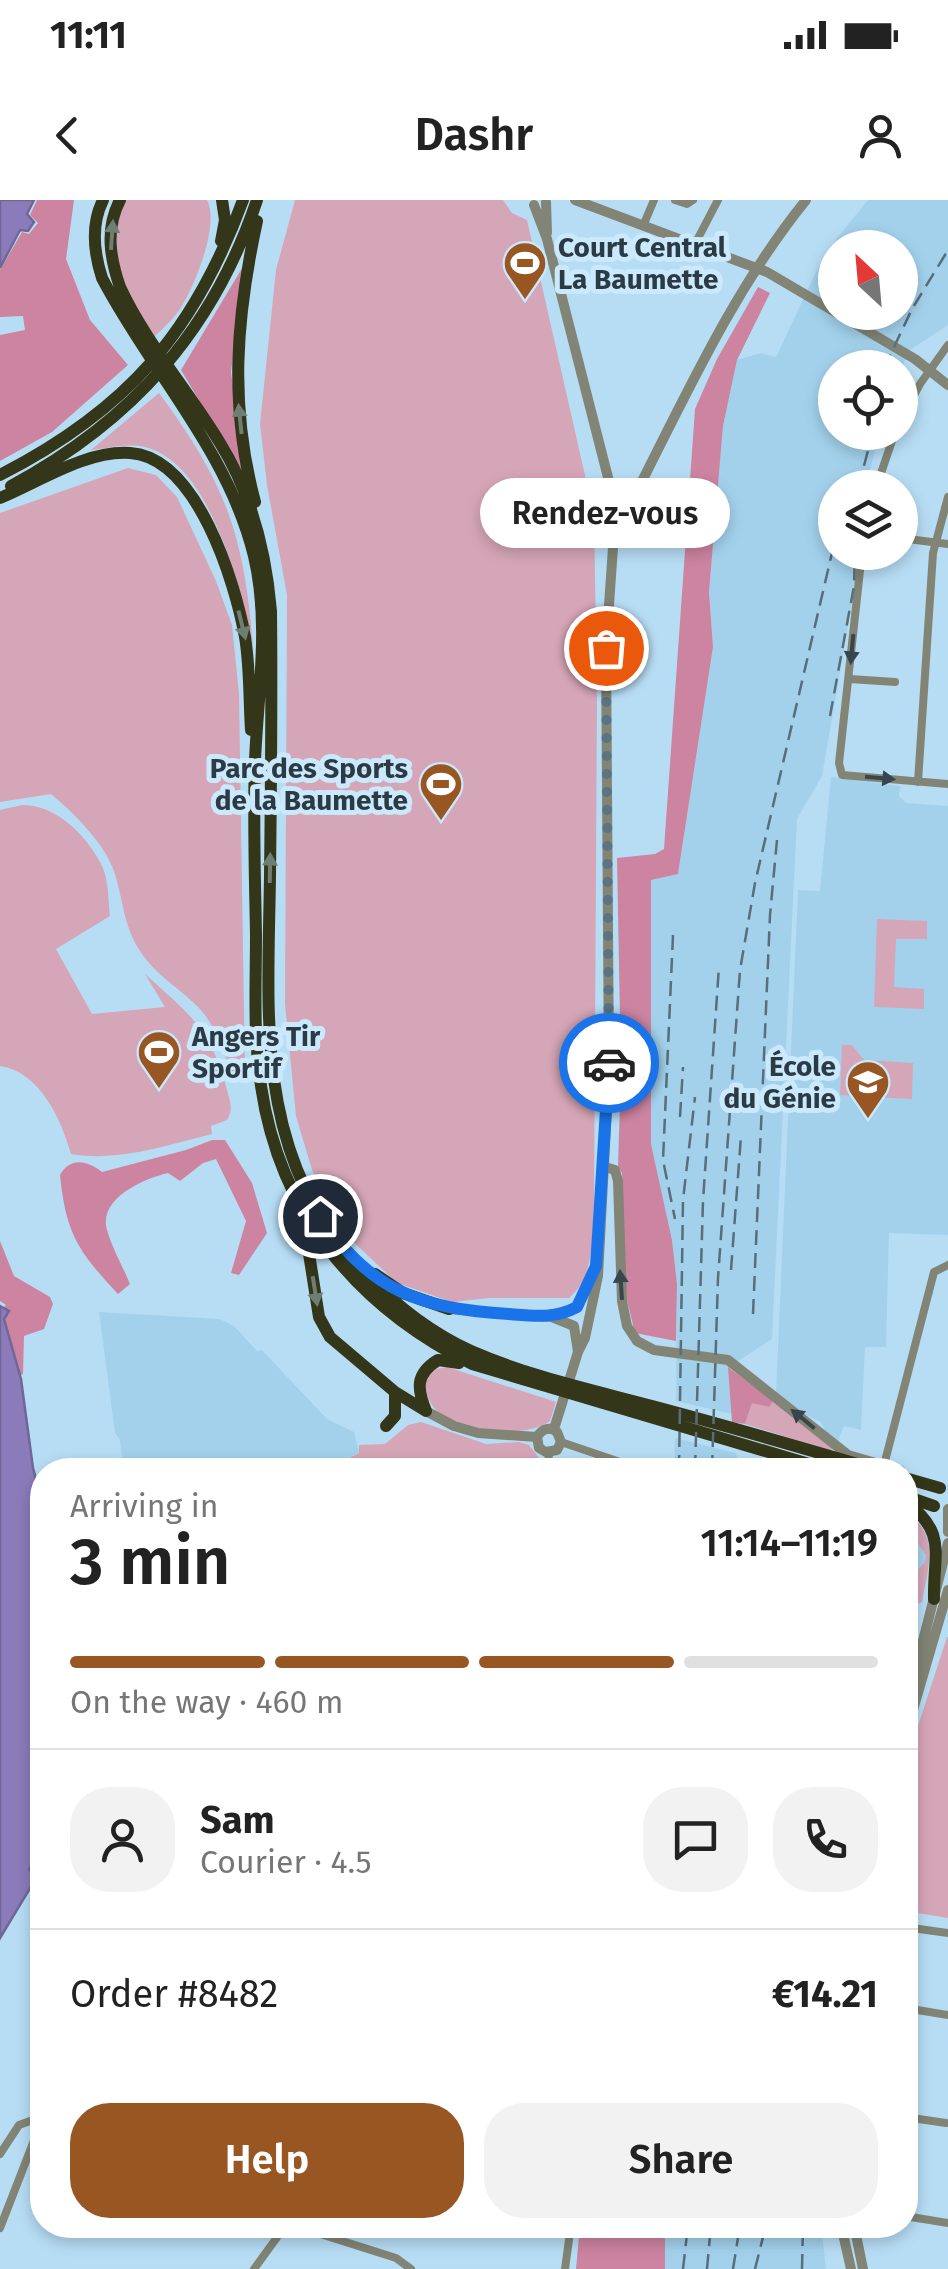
<!DOCTYPE html>
<meta charset="utf-8">
<style>
:root{--surface:#fff;--page:#f2f2f2;--text:#222;--muted:#767676;--line:#e0e0e0;--accent:#985623}
body{margin:0;font-family:"Fira Sans",sans-serif;background:var(--page);color:var(--text);height:100vh;display:flex;flex-direction:column;font-size:38px;white-space:nowrap}
*{box-sizing:border-box;margin:0}
p{font-size:32px;color:var(--muted)}
.icon{flex:none;width:55px;height:55px;fill:none;stroke:currentColor;stroke-width:2;stroke-linecap:round;stroke-linejoin:round}
.map{position:relative;flex:1;overflow:hidden}
.sheet{position:absolute;left:30px;top:1258px;width:888px;height:780px;display:flex;flex-direction:column;background:var(--surface);border-radius:40px;box-shadow:0 5px 15px #0003}
.sheet>*{flex:none}
.needle{width:65px;rotate:334deg}
.buttons{position:absolute;left:818px;top:30px;display:grid;gap:20px}
.buttons a{display:grid;place-items:center;width:100px;height:100px;border-radius:50%;background:var(--surface);box-shadow:0 5px 15px #0003;font-size:50px}
.pin{position:absolute;display:grid;place-items:center;width:85px;height:85px;color:#fff;margin:-42px;border:5px solid #fff;border-radius:50%;box-shadow:0 2px 10px #0007}
.courier{position:absolute;display:grid;place-items:center;width:100px;height:100px;margin:-50px;border:8px solid #1a73e8;border-radius:50%;background:#fff;color:#222;box-shadow:0 2px 12px #0007}
.bubble{position:absolute;height:70px;border-radius:35px;background:var(--surface);box-shadow:0 5px 15px #0003;font-size:32px;font-weight:600;line-height:70px;text-align:center}
.overview em{font-style:normal;font-weight:600}
.overview div{display:flex;flex-direction:column-reverse}
.overview{display:flex;align-items:center;justify-content:space-between;height:170px;padding:0 40px}
h1{font-size:65px;font-weight:600;line-height:75px}
.bar{display:grid;grid-template-columns:repeat(4,1fr);gap:15px 10px;align-content:center;height:120px;padding:0 40px}
.bar i{height:12px;border-radius:8px;background:var(--line)}
.bar .selected{background:var(--accent)}
.bar p{grid-column:span 4}
.line{display:flex;align-items:center;gap:25px;padding:0 40px;border-top:2px solid var(--line)}
.line div{flex:1}
.round{display:grid;place-items:center;flex:none;width:105px;height:105px;border-radius:40px;background:var(--page)}
.button{display:flex;gap:20px;margin-top:auto;padding:20px 40px}
.button a{flex:1;height:115px;border-radius:40px;background:var(--accent);color:#fff;font-size:40px;font-weight:600;line-height:115px;text-align:center}
.button a+a{background:var(--page);color:var(--text)}
.status{display:flex;justify-content:space-between;align-items:center;height:70px;padding:0 50px;background:var(--surface);direction:ltr}
.status svg{height:28px;fill:currentColor}
header{display:flex;justify-content:space-between;align-items:center;height:130px;padding:0 40px;background:var(--surface);font-size:45px;font-weight:600}
.map>svg:first-child{display:block}
</style>
<div class="status"><b>11:11</b><svg viewBox="0 0 49 12"><path d="M0 12V9h3v3zM5 12V6h3v6zM10 12V3h3v9zM15 12V0h3v12zM26 1h20v11H26zM47 4h2v5h-2z"/></svg></div>
<header><svg class="icon" aria-label="back" viewBox="0 0 24 24"><path d="M15 5l-7 7 7 7"/></svg>Dashr<svg class="icon" aria-label="person" viewBox="0 0 24 24"><circle cx="12" cy="8" r="4"/><path d="M4 21q1-7 8-7t8 7"/></svg></header>
<div class="map">
<svg width="948" height="2069" viewBox="0 0 948 2069">
<rect width="100%" height="100%" fill="#b7ddf5"/>
<path fill="#a3d1ec" fill-rule="evenodd" d="M 868,0 L 948,0 L 948,125 L 910,150 L 900,171 L 900,168 L 835,168 L 835,232 L 880,233 L 865,287 L 835,288 L 835,352 L 860,353 L 860,357 L 822,576 L 797,619 L 772,1139 L 729,1167 L 732,1214 L 676,1201 L 677,1084 L 672,1040 L 651,944 L 651,680 L 678,674 L 713,447 L 709,392 L 723,226 L 737,160 L 761,153 L 776,157 L 817,70 L 837,38 ZM 835,48 L 900,48 L 900,112 L 835,112 Z
M 831,577 L 900,586 L 899,596 L 906,603 L 948,606 L 948,1035 L 889,1033 L 886,1147 L 865,1147 L 861,1230 L 844,1226 L 838,1241 L 825,1231 L 821,1222 L 802,1213 L 776,1193 L 798,690 L 820,691 Z
M 99,1112 L 220,1119 L 234,1126 L 257,1151 L 262,1150 L 327,1219 L 354,1232 L 359,1252 L 324,1270 L 127,1270 L 127,1265 L 123,1265 L 120,1240 L 115,1233 Z
M 675,1238 L 736,1253 L 740,1270 L 674,1270 Z
M 905,1309 L 931,1341 L 922,1402 L 916,1405 L 917,1432 L 905,1484 Z
M 665,2025 L 821,2025 L 826,2069 L 665,2069 Z"/>
<path fill="#d5a6b7" d="M 126,0 L 207,0 C 220,24 195,86 180,109 C 173,120 161,130 152,139 C 127,95 101,50 126,0 Z
M 295,0 L 503,0 L 512,13 L 527,20 L 594,315 L 597,503 L 594,1005 C 591,1038 596,1075 569,1098 L 490,1098 L 452,1102 L 397,1083 L 346,1035 L 312,970 L 296,916 L 285,804 L 287,395 L 267,285 L 260,224 L 276,70 Z
M 159,193 C 226,284 244,334 253,447 C 241,391 211,263 145,247 C 128,243 108,248 91,250 Z
M 128,268 L 156,275 L 177,297 L 216,381 L 232,425 L 239,494 L 245,876 L 233,878 C 225,854 217,828 200,809 C 180,788 156,776 140,751 C 123,725 123,698 114,671 C 104,643 74,613 51,594 L 0,602 L 0,313 Z
M 22,605 C 56,605 84,633 100,662 C 109,677 108,699 110,716 L 56,749 L 92,814 L 165,807 L 145,774 C 191,816 210,827 227,890 C 230,902 234,909 227,920 L 211,926 L 212,934 C 164,946 118,962 71,954 C 61,919 40,872 0,866 L 0,610 Z
M 877,719 L 927,721 L 927,739 L 896,739 L 894,787 L 924,789 L 924,809 L 874,807 Z
M 842,845 L 852,845 L 864,860 L 913,863 L 912,899 L 840,895 Z
M 447,1167 L 556,1202 L 550,1221 C 525,1239 457,1234 436,1210 C 428,1201 426,1193 424,1181 L 432,1170 Z
M 773,1201 L 832,1248 L 831,1251 L 745,1224 L 752,1203 Z
M 421,1222 L 486,1244 L 519,1242 L 529,1245 L 542,1262 L 541,1270 L 324,1270 L 359,1253 L 359,1245 L 385,1244 L 408,1225 Z
M 905,1309 C 940,1338 929,1362 922,1402 L 905,1408 L 905,1384 L 925,1362 L 926,1355 L 910,1332 L 905,1332 Z
M 947,1437 L 948,1437 L 948,1718 L 905,1711 L 905,1566 Z"/>
<path fill="#cd84a0" d="M 37,0 L 74,0 L 66,59 L 90,120 L 128,165 L 52,232 L 0,261 L 0,135 L 25,130 L 23,116 L 0,117 L 0,70 L 22,32 L 29,34 L 38,23 L 30,15 Z
M 244,65 L 231,172 L 246,279 L 181,170 Z
M 758,87 L 770,93 L 737,160 L 723,226 L 709,392 L 713,447 L 678,674 L 651,680 L 651,944 L 672,1040 L 677,1084 L 676,1141 L 635,1133 L 625,1092 L 622,973 L 618,966 L 621,872 L 617,658 L 655,654 L 664,649 L 695,209 L 717,159 Z
M 212,940 L 225,940 L 252,983 L 267,1033 L 239,1075 L 231,1073 L 246,1021 L 216,959 L 203,963 L 180,981 L 168,973 C 146,978 103,996 106,1025 C 108,1040 124,1069 130,1084 L 118,1094 C 78,1051 66,1034 60,975 C 70,957 87,960 102,972 L 186,950 Z
M 0,1041 L 14,1076 L 50,1097 L 53,1104 L 44,1129 L 24,1136 L 23,1174 L 7,1181 L 0,1154 L 0,1111 L 6,1105 L 0,1101 Z
M 728,1167 L 773,1201 L 769,1207 L 752,1203 L 745,1224 L 732,1222 Z
M 580,2025 L 665,2025 L 665,2069 L 576,2069 Z"/>
<path fill="#8c7bbb" stroke="#6f6897" stroke-width="2.5" d="M 0,0 L 34,0 L 27,14 L 34,22 L 28,31 L 20,30 L 0,68 Z
M 0,1106 L 9,1111 L 4,1119 L 21,1179 L 33,1268 L 42,1301 L 42,1650 L 29,1669 L 35,1680 L 0,1738 Z"/>
<g fill="none" stroke-linecap="round" stroke-linejoin="round">
<path stroke="#828575" stroke-width="8" d="M 675,0 L 687,4 L 693,0
M 643,26 L 654,0
M 695,44 L 718,0
M 900,222 L 920,184 L 948,145
M 876,288 L 895,232
M 900,338 L 948,344
M 862,352 L 839,563 L 842,575 L 948,584
M 850,479 L 895,482
M 918,582 L 933,353 L 948,297
M 561,1242 L 623,1263 L 631,1270
M 884,1265 L 934,1072 L 948,1065
M 548,1270 L 549,1252
M 905,1727 L 948,1733
M 905,1808 L 948,1815
M 905,1917 L 946,1923
M 0,1954 L 19,1925 L 30,1921 L 39,1926
M 905,2016 L 948,2023
M 292,2025 L 396,2058 L 411,2069
M 0,2028 L 42,1920
M 254,2069 L 286,2025
M 565,2069 L 571,2025"/>
<path stroke="#828575" stroke-width="10" d="M 575,0 L 767,72 L 915,159 L 948,185
M 546,2 L 547,33
M 534,5 L 547,39 L 613,297
M 613,297 L 606,303 L 606,310 L 615,319
M 615,319 L 627,312 L 627,303 L 635,295 C 687,193 734,89 806,0
M 605,967 L 615,970 L 618,981 L 622,1101 L 627,1126 L 637,1141 L 654,1150 L 728,1160 L 848,1255 L 900,1270
M 449,1109 L 552,1117 L 574,1126 L 578,1152
M 552,1117 L 577,1107 L 591,1076
M 426,1211 L 454,1226 L 478,1233 L 537,1237 C 542,1229 549,1226 557,1232 L 561,1242 L 557,1250 L 546,1252 L 539,1248 L 537,1237
M 554,1229 L 578,1152 L 585,1138 L 598,1076 L 609,870 L 606,448 L 615,319
M 948,1309 L 948,1332
M 905,1511 L 948,1343
M 905,1537 L 948,1390
M 841,2025 L 851,2069
M 854,2025 L 863,2069"/>
<path stroke="#333618" stroke-width="12" d="M 103,0 C 91,24 94,53 102,78 C 151,172 228,250 254,356 C 270,424 258,492 255,560 C 253,618 255,677 256,735 C 256,785 253,836 261,886 C 280,1015 358,1107 472,1164 L 829,1270
M 120,0 C 105,29 110,58 120,87 C 146,143 188,190 220,243 C 251,293 266,352 271,411 C 272,499 271,588 270,676 C 268,820 254,957 362,1070 C 393,1103 429,1132 471,1151 C 528,1176 592,1190 652,1206 C 728,1226 803,1248 878,1270
M 221,41 L 225,20 L 222,0
M 0,275 C 127,210 194,133 243,0
M 11,286 C 132,221 213,131 257,0
M 0,298 C 39,282 86,250 130,253 C 197,257 235,382 245,437 C 250,467 249,499 251,530
M 255,302 C 229,205 236,118 257,21
M 296,1014 L 307,1041 L 319,1117 L 330,1137 L 395,1192 L 426,1211
M 375,1074 L 403,1093 L 449,1109
M 426,1211 C 417,1189 415,1174 438,1160 L 459,1163
M 386,1226 L 395,1216 L 395,1192
M 905,1278 L 940,1288
M 905,1296 L 934,1306
M 905,1301 C 948,1333 933,1353 934,1399"/>
<path stroke="#576e7b" stroke-width="2.5" stroke-dasharray="15 8" stroke-linecap="butt" d="M 884,168 L 912,109 L 948,50
M 858,288 L 873,232
M 830,516 L 854,386 L 855,352
M 673,735 L 663,960 L 675,1019
M 680,917 L 683,867
M 731,1070 L 741,936
M 753,1114 L 770,715 L 777,640
M 679,1270 L 683,1000 L 695,897
M 695,1270 L 703,1001 L 719,766
M 712,1270 L 718,1078 L 740,770 L 755,683 L 835,340
M 683,2069 L 688,2025
M 707,2069 L 711,2025
M 733,2069 L 740,2025
M 755,2069 L 766,2025
M 802,2069 L 803,2025"/>
</g>
<defs><path id="oneway-solid" d="M-6-.8H1V-3.2L6.5 0L1 3.2V.8H-6Z" transform="scale(2.5)"/></defs>
<g fill="#6f7e73">
<use href="#oneway-solid" transform="translate(112 35) rotate(-86)"/>
<use href="#oneway-solid" transform="translate(240 219) rotate(-96)"/>
<use href="#oneway-solid" transform="translate(242 425) rotate(76)"/>
<use href="#oneway-solid" transform="translate(270 668) rotate(-89)"/>
<use href="#oneway-solid" transform="translate(315 1091) rotate(81)"/>
</g>
<g fill="#38454a">
<use href="#oneway-solid" transform="translate(852 449) rotate(95)"/>
<use href="#oneway-solid" transform="translate(880 578) rotate(5)"/>
<use href="#oneway-solid" transform="translate(621 1085) rotate(-94)"/>
<use href="#oneway-solid" transform="translate(803 1219) rotate(-141)"/>
</g>
<g fill="none" stroke-linecap="round" stroke-linejoin="round">
<path stroke="#5c7381" stroke-width="10" stroke-dasharray="0 18" d="M 606,448 L 609,863"/>
<path stroke="#1a73e8" stroke-width="12" d="M 320,1016 C 369,1091 422,1109 509,1114 C 533,1116 555,1119 577,1107 L 596,1066 L 609,863"/>
</g>
<defs>
<g id="stadium-pin" transform="scale(2.25)"><path d="M0 17L-7.5 6A9.5 9.5 0 1 1 7.5 6Z" fill="#985623" stroke="#cae9fc"/><path d="M0-5a6.5 5 0 1 0 0 10a6.5 5 0 1 0 0-10ZM-3.5-1.8h7v3.6h-7Z" fill="#fff"/></g>
<g id="university-pin" transform="scale(2.25)"><path d="M0 17L-7.5 6A9.5 9.5 0 1 1 7.5 6Z" fill="#985623" stroke="#cae9fc"/><path d="M0-5L7-2L0 1L-7-2ZM-4 1L0 2.5L4 1V4Q0 6-4 4Z" fill="#fff"/></g>
</defs>
<g fill-rule="evenodd">
<use href="#stadium-pin" x="525" y="63"/>
<use href="#stadium-pin" x="441" y="584"/>
<use href="#stadium-pin" x="159" y="852"/>
<use href="#university-pin" x="868" y="882"/>
</g>
<g text-anchor="middle" dominant-baseline="central" stroke-width="10" stroke-linejoin="round" paint-order="stroke">
<g font-size="28" font-weight="bold" fill="#2b3a43" stroke="#cae9fc" text-anchor="start">
<text x="558" y="47">Court Central<tspan x="558" dy="32">La Baumette</tspan></text>
<text x="408" y="568" text-anchor="end">Parc des Sports<tspan x="408" dy="32">de la Baumette</tspan></text>
<text x="192" y="836">Angers Tir<tspan x="192" dy="32">Sportif</tspan></text>
<text x="836" y="866" text-anchor="end">École<tspan x="836" dy="32">du Génie</tspan></text>
</g>
</g>
</svg>
<div class="buttons">
<a><svg class="needle" viewBox="-14 -14 28 28"><path d="M0-13l5 13h-10z" fill="#e53935"/><path d="M0 13l5-13h-10z" fill="#767676"/></svg></a>
<a><svg class="icon" aria-label="locate" viewBox="0 0 24 24"><circle cx="12" cy="12" r="6"/><path d="M12 2v4M12 18v4M2 12h4M18 12h4"/></svg></a>
<a><svg class="icon" aria-label="layers" viewBox="0 0 24 24"><path d="M12 4l9 5-9 5-9-5zM3 14l9 5 9-5"/></svg></a>
</div>
<div class="pin" style="left:606px;top:448px;background:#ea580c"><svg class="icon" aria-label="bag" viewBox="0 0 24 24"><path d="M5 8h14l-1 12H6zM9 8a3 3 0 0 1 6 0"/></svg></div>
<div class="pin" style="left:320px;top:1016px;background:#1f2937"><svg class="icon" aria-label="home" viewBox="0 0 24 24"><path d="M3 11l9-7 9 7M6 9v11h12V9"/></svg></div>
<div class="courier" style="left:609px;top:863px"><svg class="icon" aria-label="car" viewBox="0 0 24 24"><path d="M5 17H2v-5l4-1 3-4h7l3 4 3 1v5h-3M9 17h6M6 11h13"/><circle cx="7" cy="17" r="2"/><circle cx="17" cy="17" r="2"/></svg></div>
<div class="bubble" style="left:480px;top:278px;width:250px">Rendez-vous</div>
<section class="sheet">
<div class="overview"><div><h1>3 min</h1><p>Arriving in</p></div><em>11:14–11:19</em></div>
<div class="bar"><i class="selected"></i><i class="selected"></i><i class="selected"></i><i></i><p>On the way · 460 m</p></div>
<div class="line" style="height:180px"><a class="round"><svg class="icon" aria-label="person" viewBox="0 0 24 24"><circle cx="12" cy="8" r="4"/><path d="M4 21q1-7 8-7t8 7"/></svg></a><div><b>Sam</b><p>Courier · 4.5</p></div><a class="round"><svg class="icon" aria-label="chat" viewBox="0 0 24 24"><path d="M4 5h16v11H9l-5 4z"/></svg></a><a class="round"><svg class="icon" aria-label="phone" viewBox="0 0 24 24"><path d="M5 4h4l2 5-3 2q2 4 5 5l2-3 5 2v4C11 20 4 13 5 4z"/></svg></a></div>
<div class="line" style="height:130px"><div>Order #8482</div><b>€14.21</b></div>
<div class="button"><a>Help</a><a>Share</a></div>
</section>
</div>
